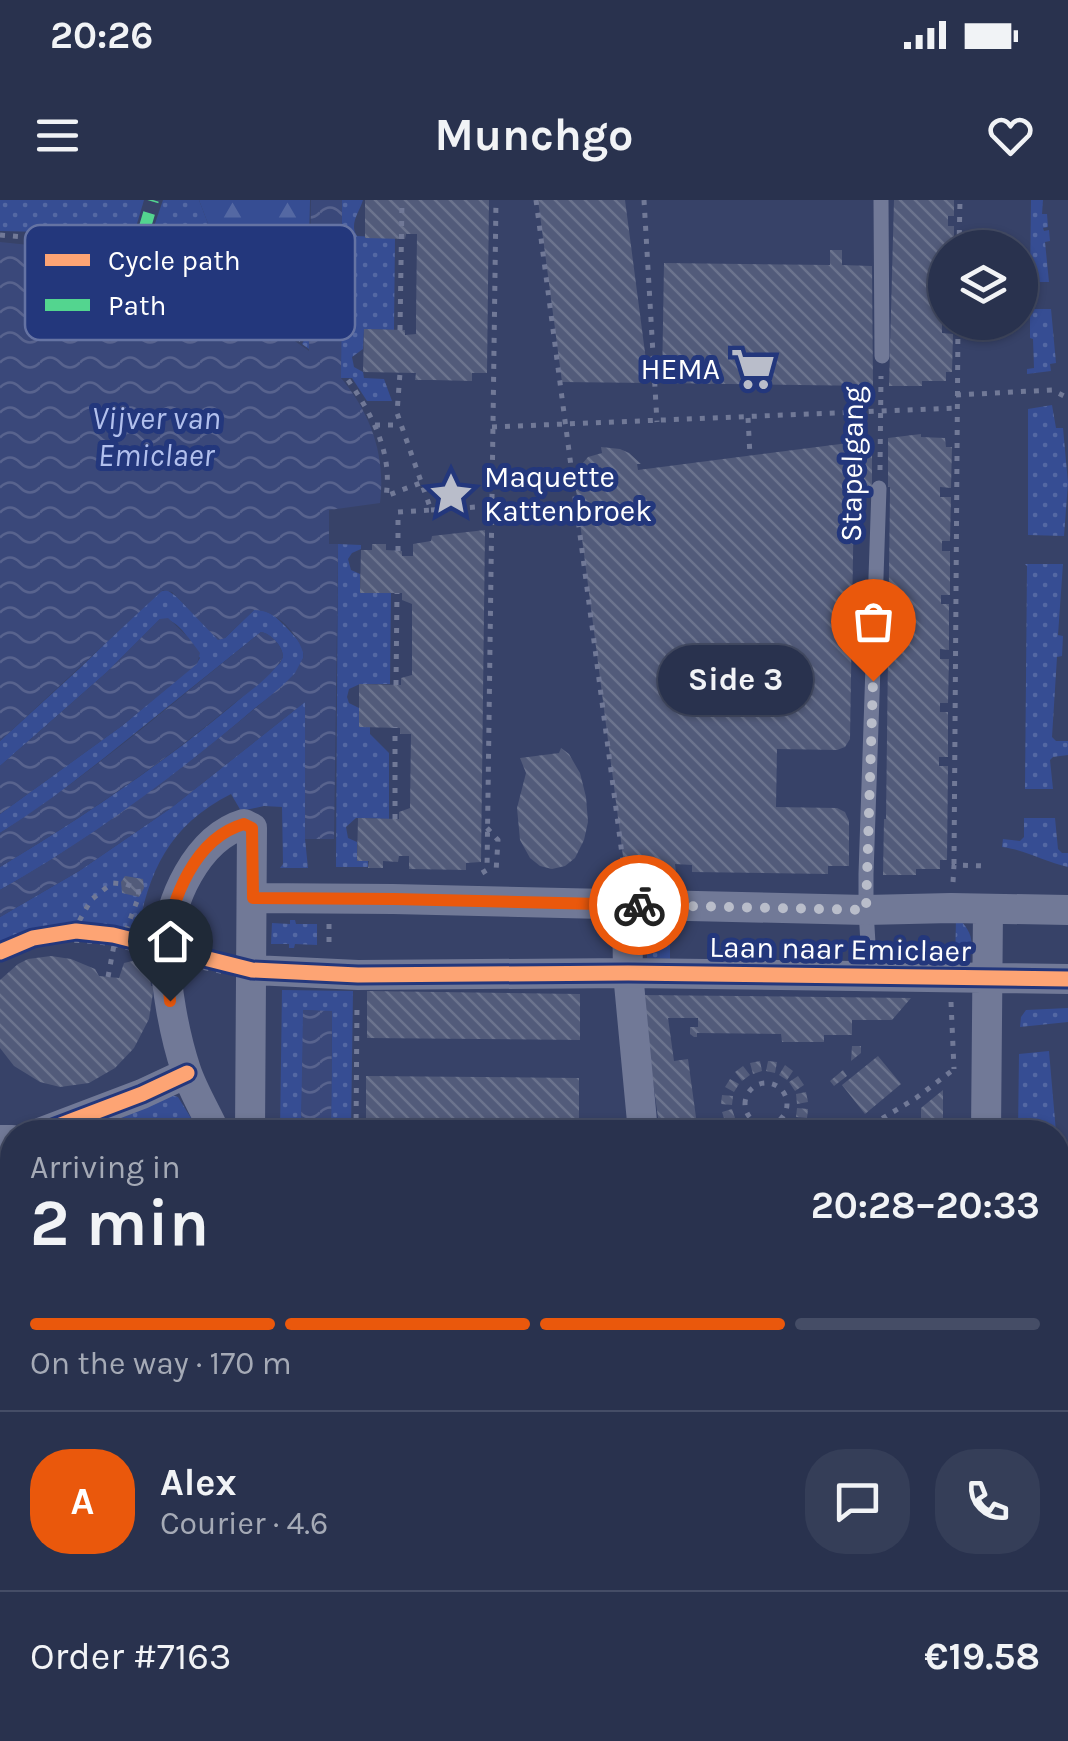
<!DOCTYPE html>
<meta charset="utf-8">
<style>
:root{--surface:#29324e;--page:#353e58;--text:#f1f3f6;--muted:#a5aab6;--line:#454d66;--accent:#ea580c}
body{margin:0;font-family:Karla,sans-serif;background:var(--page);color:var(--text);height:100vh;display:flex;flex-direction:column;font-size:38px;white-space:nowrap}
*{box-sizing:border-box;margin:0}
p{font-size:32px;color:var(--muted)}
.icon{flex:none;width:55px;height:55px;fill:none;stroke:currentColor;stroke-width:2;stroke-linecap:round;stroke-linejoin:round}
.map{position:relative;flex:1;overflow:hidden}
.sheet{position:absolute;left:0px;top:920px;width:1070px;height:622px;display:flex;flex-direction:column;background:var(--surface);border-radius:40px 40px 0 0;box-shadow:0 2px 8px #0004,0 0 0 2px var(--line)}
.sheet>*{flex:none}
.buttons{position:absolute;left:928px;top:30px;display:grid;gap:20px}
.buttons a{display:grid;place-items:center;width:110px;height:110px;border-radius:50%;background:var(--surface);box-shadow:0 2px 8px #0004,0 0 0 2px var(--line);font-size:50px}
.pin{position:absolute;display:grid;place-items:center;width:85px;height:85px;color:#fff;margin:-102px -42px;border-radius:50% 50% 50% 0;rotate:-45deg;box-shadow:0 0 10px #0007}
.pin .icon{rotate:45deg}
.courier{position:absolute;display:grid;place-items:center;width:100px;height:100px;margin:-50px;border:8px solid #ea580c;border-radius:50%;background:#fff;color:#222;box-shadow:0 2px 12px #0007}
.bubble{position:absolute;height:70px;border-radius:35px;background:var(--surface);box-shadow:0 2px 8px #0004,0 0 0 2px var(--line);font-size:32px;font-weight:700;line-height:70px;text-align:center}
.summary em{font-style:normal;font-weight:700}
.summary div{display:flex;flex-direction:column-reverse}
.summary{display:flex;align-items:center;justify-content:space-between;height:170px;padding:0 30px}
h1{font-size:65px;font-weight:700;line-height:75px}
.bar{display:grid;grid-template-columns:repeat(4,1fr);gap:15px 10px;align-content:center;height:120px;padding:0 30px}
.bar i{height:12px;border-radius:8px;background:var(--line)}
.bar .on{background:var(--accent)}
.bar p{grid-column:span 4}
.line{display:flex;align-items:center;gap:25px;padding:0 30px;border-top:2px solid var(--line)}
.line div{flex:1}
.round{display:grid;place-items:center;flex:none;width:105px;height:105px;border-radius:40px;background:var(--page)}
.status{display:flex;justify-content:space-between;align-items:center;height:70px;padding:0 50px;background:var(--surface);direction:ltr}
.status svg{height:28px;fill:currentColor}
header{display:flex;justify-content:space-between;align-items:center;height:130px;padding:0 30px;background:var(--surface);font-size:45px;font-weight:700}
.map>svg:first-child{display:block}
</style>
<div class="status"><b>20:26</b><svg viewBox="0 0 49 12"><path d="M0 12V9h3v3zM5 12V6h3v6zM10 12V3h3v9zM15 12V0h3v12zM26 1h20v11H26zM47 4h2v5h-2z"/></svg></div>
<header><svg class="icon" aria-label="menu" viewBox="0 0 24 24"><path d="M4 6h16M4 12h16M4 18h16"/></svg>Munchgo<svg class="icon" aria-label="heart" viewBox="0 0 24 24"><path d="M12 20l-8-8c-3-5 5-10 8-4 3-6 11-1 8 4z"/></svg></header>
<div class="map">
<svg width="1068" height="1541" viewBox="0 0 1068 1541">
<defs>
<pattern id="grass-dots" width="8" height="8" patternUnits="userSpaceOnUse" patternTransform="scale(2.5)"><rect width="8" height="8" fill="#364d93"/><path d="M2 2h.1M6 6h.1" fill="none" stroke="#5468a3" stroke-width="1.8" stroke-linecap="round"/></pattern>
<pattern id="forest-firs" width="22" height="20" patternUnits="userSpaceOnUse" patternTransform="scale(2.5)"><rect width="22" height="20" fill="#364d93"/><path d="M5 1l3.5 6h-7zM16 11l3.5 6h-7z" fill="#5468a3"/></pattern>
<pattern id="water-waves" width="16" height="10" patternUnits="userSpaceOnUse" patternTransform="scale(2.5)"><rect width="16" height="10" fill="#3a487a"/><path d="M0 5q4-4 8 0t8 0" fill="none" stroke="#58638e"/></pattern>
<pattern id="building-back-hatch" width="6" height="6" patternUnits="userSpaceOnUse" patternTransform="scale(2.5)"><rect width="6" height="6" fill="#525b7a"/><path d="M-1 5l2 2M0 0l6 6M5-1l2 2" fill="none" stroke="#6c748e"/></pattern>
</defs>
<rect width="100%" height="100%" fill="#374268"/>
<path fill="url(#grass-dots)" d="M 0,0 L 144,0 L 134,34 L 0,31 Z
M 163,0 L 199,0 L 228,76 L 282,93 L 308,90 L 309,149 L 302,144 L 306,137 L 274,114 L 221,86 L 223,81 L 206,74 L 202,78 L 144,56 Z
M 342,0 L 363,0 C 359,13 349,24 357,36 L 395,38 L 394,130 L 364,129 L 363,149 L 352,157 L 354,167 L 363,172 L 364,178 L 384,179 L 392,201 L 367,201 L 352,178 L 341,178 Z
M 1031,0 L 1043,0 L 1042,14 L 1047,14 L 1048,27 L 1043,28 L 1044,31 L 1049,30 L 1050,41 L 1045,42 L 1049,82 L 1030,82 Z
M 1030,109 L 1051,109 L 1056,163 L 1050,164 L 1051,171 L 1027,174 L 1027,169 L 1034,168 L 1033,139 L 1030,138 Z
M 1052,205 L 1056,228 L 1063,228 L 1068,283 L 1064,336 L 1028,335 L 1028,209 Z
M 338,344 L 361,345 L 361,349 L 352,353 L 348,359 L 351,370 L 360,374 L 360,392 L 391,393 L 390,484 L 360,484 L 349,489 L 347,497 L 349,503 L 359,508 L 359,527 L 370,527 L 370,534 L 389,553 L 389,619 L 356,618 L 346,627 L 348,638 L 357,642 L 357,661 L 368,661 L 368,667 L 336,667 Z
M 1025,364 L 1063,364 L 1058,435 L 1063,436 L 1062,456 L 1057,457 L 1052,537 L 1056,541 L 1068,541 L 1068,555 L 1053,557 L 1050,560 L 1053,589 L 1025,589 L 1027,366 Z
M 167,390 L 177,397 L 218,439 L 225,438 L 254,410 C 269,409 276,417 286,427 C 294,436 306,446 303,459 C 298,479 270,496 255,508 C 179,574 88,641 0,690 L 0,667 C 99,607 196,542 280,463 L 283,457 C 283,446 271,434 261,432 L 104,558 L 37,610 L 0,633 L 0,614 L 123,525 L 197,463 L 200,458 C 191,443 180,418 160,419 L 107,472 L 0,566 L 0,541 L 80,468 L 158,392 Z
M 306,501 L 305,639 L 308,668 L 280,668 L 283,664 L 282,607 L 264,606 L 241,611 L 231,594 C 169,625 148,672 137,737 C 87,728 46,722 0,749 L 0,717 L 79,671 L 171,608 Z
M 1024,618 L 1055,618 L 1058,649 L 1062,653 L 1068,653 L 1068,667 C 1045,662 1026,650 1002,647 L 1003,639 L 1020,641 L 1024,637 Z
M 956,717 C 976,732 978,755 955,769 Z
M 290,720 L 295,720 L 296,724 L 317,724 L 317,745 L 295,744 L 294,748 L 289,748 L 289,744 L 271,744 L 272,723 L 290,724 Z
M 650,721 L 670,721 L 670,759 L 647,758 L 647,745 L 656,743 L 654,732 L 650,732 Z
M 282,790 L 353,791 L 351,932 L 331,932 L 332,812 L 304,810 L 301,932 L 280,932 Z
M 1068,808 L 1068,822 L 1020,827 L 1021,817 L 1026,810 Z
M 1049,851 L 1056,932 L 1018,932 L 1019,854 Z
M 167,894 L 178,897 L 191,918 L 174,928 L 176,932 L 65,932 Z
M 1058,956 L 1065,1050 L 1066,1066 L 1058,1066 Z
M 1058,1093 L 1068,1093 L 1068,1151 L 1058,1151 Z
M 6,1326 L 6,1393 L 0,1393 L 0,1327 Z"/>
<path fill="url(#forest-firs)" d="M 199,0 L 310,0 L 308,90 L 282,93 L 228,76 Z
M 251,1530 L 295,1530 L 293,1541 L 263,1541 L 252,1536 Z"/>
<path fill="url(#water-waves)" d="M 311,0 L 342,0 L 341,178 C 371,214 386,256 380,303 L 329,310 L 329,344 L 338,344 L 334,639 L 305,639 L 305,502 L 171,608 L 79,671 L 0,717 L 0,690 C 101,633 195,560 283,485 L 295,473 L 304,456 C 299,434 277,410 254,410 L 225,438 L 218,440 L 172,392 L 163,390 L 0,541 L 0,42 C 86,50 176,68 251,112 C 271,124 290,138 309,151 Z
M 168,418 L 188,437 L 200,453 L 197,464 L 123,525 L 0,614 L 0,566 L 107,472 L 160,419 Z
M 261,432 C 271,433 283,447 283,457 C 271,478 246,494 227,509 C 156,568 79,619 0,667 L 0,633 C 92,574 176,500 261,432 Z
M 303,810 L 332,811 L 331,932 L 301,932 Z
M 1060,1242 L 1068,1254 L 1068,1316 L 1058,1316 L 1058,1245 Z"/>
<path fill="url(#building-back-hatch)" d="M 365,0 L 489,0 L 487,173 L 472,173 L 472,181 L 433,180 L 415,180 L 416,173 L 363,172 L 364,129 L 405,130 L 405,135 L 416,134 L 416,119 L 417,34 L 406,34 L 405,39 L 365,38 Z
M 538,0 L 625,0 L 649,183 L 562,182 Z
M 894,0 L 954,0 L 954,16 L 948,16 L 948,26 L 954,26 L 954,48 L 945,48 L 945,124 L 942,124 L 942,133 L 953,134 L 952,172 L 946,172 L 946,181 L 922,181 L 922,186 L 889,186 Z
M 830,50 L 842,50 L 842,65 L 872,66 L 873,186 L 662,183 L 664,63 L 830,65 Z
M 921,234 L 921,237 L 945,238 L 946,247 L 952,247 L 951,288 L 940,287 L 940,297 L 951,297 L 950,341 L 942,341 L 942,351 L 950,351 L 950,395 L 941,395 L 941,404 L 949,404 L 949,450 L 940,449 L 940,459 L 949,459 L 948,503 L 940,503 L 940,512 L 948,512 L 948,557 L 939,557 L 939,566 L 948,566 L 947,660 L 940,660 L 940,669 L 916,669 L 916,675 L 883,675 L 884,619 L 886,619 L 890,291 L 890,287 L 888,287 L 888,238 Z
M 872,240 L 872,295 L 854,295 L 850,539 L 845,547 L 837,550 L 777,549 L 776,607 L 837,608 L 845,612 L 849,621 L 849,666 L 828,666 L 828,674 L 692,672 L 692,665 L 675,664 L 676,672 L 625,672 L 580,323 L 587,321 L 585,311 L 579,311 L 575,283 L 577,270 L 588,257 L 602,253 L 601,247 L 620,249 L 629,253 L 641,264 L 637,264 L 638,270 Z
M 485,330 L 481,662 L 466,663 L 466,670 L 409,669 L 409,656 L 399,656 L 398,662 L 383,661 L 383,668 L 368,668 L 369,661 L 357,661 L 358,618 L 399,619 L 399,612 L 410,608 L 411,534 L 400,534 L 400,528 L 359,527 L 359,484 L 401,485 L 401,478 L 412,475 L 412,404 L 402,400 L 402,393 L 360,393 L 361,350 L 372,350 L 372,344 L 386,344 L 386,350 L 402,351 L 402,356 L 413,356 L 413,344 L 431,341 L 432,336 Z
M 561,548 L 569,554 L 580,573 L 586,597 L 588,622 L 584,640 L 575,658 L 565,666 L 552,669 L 540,666 L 530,658 L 520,640 L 517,608 L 526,573 L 520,558 L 559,553 Z
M 125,676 L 143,679 L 144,688 L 139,697 L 122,693 L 121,682 Z
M 654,731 L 655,743 L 643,745 L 642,733 Z
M 51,756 L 71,759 L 95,769 L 99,776 L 119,778 L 124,763 L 137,760 L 145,765 L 150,777 L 151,786 L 154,786 L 149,819 L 134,848 L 115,868 L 89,883 L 60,887 L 40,882 L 14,866 L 0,848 L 0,780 L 18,764 L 28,759 Z
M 367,791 L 580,794 L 580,840 L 367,838 Z
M 641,795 L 911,798 L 892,820 L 852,820 L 852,835 L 824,835 L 824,842 L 782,842 L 781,834 L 697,833 L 697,837 L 694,837 L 690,834 L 690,827 L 698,827 L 698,818 L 668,818 L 674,861 L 688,859 L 698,932 L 660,932 Z
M 852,846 L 861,846 L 861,853 L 851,861 Z
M 878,856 L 901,884 L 865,914 L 842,885 Z
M 760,861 L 762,871 L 753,874 L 750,863 Z
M 768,861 L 777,862 L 775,873 L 766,871 Z
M 785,865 L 793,871 L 787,880 L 779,875 Z
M 743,866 L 750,875 L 742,881 L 735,872 Z
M 843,870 L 847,876 L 834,886 L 830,881 Z
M 366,876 L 579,878 L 579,924 L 366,922 Z
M 798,876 L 804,885 L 795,891 L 789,882 Z
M 730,879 L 739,884 L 734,892 L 725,887 Z
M 943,890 L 943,932 L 921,932 L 921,908 Z
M 806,892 L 808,902 L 797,904 L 796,894 Z
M 722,895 L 733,896 L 732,905 L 721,904 Z
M 797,908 L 808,909 L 807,918 L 796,917 Z
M 732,909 L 735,918 L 725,921 L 722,912 Z
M 737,921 L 743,928 L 739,932 L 732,932 L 729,929 Z
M 12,1101 L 12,1150 L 3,1154 L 0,1151 L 0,1106 Z
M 1068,1186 L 1068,1241 L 1058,1233 L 1058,1190 L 1062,1194 Z
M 1058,1398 L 1068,1398 L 1068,1434 L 1058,1434 Z
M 1068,1503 L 1068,1520 L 1058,1519 L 1058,1505 Z
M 1058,1525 L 1068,1526 L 1068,1541 L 1060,1541 L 1060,1534 L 1047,1533 L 1047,1530 L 1058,1530 Z
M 358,1530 L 371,1532 L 369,1538 L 377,1541 L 356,1541 Z
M 421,1530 L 431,1530 L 428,1541 L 418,1541 Z
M 558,1530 L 604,1530 L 603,1541 L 556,1541 Z
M 633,1530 L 645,1530 L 644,1539 L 632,1537 Z
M 651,1530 L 696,1534 L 697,1530 L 742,1530 L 785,1536 L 784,1541 L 650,1541 Z"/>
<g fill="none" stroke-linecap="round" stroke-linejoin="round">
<path stroke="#717997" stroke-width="5" stroke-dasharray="5 8" stroke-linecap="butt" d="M 536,0 L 625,677
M 644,0 L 657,222
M 0,35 L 49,39 L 142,37 L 135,59
M 49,39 C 144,60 221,82 301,140
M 959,48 L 960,0
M 400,130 L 402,0
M 348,180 C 372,214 393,254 386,296 L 423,282
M 956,195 L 1052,190 L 1068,198
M 748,218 L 750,256
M 375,225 L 401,225
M 492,227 L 956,208
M 880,270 L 881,176
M 431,310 L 491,306
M 398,351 L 398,312 L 431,310 L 397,213 L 400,173
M 396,485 L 397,393
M 395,619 L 395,527
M 487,628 L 498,640 L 496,672
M 954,664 L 958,122
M 482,673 L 487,670 L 496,0
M 953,682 L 954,665 L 988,666
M 329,724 L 329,748
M 73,732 L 91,700 L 112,683 L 126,684 L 138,689 L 139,696 L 123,738
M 0,760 C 39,733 94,738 137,750
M 191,765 L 225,772
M 108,777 L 114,745
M 951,802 L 954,869
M745 904a21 21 0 1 1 42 0a21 21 0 1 1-42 0Z
M 356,932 L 357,803
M 860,932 L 916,898 L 953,870"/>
<path stroke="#717997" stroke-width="15" d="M 881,0 L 882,156
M 870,777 L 866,710 L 866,674 L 879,288"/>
<path stroke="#717997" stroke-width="30" d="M 253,698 L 393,699 L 866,710 L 951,708 L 1068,710
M 627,705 L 628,773 L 643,932
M 252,770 L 358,775 L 628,773 L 1068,779
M 42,932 L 142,894 L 187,873
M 215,932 C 206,912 193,891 186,870 C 175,837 164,782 166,748 C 168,702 197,638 244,624 L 252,628 L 250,932
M 986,932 L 988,710
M 0,940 L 12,940
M 0,1054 L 12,1050
M 0,1212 L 12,1207
M 0,1258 L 12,1300
M 1058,1357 L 1068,1357
M 0,1497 L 12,1452
M 0,1519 L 12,1523
M 40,1530 L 80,1541
M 214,1541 L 217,1530
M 519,1541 L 521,1530"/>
<path stroke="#53d58f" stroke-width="12" stroke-dasharray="25 12" stroke-linecap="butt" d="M 142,37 L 153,0"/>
<g stroke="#23377c" stroke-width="21">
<path id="cycleway" d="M 0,752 L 33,738 L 76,731 L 113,735 L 252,770 L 358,775 L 628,773 L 1068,779
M 42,932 L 142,894 L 187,873"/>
</g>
<use href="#cycleway" stroke="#fda474" stroke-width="15"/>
</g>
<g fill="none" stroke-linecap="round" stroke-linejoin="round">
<path stroke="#b9bdca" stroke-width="10" stroke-dasharray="0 18" d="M 639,705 L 866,710 L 873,481"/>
<path stroke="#ea580c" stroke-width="12" d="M 170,801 C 169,783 165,763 166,745 C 171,699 195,638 244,624 L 252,628 L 253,698 L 394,699 L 639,705"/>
</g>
<defs>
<g id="supermarket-bare" transform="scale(3.45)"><path d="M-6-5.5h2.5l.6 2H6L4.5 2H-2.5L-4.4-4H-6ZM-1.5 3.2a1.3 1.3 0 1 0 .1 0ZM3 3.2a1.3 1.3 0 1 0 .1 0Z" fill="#b9bdca" stroke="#23377c" stroke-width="2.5" paint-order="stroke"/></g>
<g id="sight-bare" transform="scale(3.45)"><path d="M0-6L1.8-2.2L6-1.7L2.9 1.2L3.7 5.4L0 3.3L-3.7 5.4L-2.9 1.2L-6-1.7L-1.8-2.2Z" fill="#b9bdca" stroke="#23377c" stroke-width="2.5" paint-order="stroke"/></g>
</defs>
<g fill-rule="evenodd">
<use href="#supermarket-bare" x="753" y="169"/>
<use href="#sight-bare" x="451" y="294"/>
</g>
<g text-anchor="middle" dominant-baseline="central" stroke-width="10" stroke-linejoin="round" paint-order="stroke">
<g font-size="30" fill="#fff" stroke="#23377c" text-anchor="end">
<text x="720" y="169">HEMA</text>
<text x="484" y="277" text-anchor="start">Maquette<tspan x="484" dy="34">Kattenbroek</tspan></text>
</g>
<g font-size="30" fill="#fff" stroke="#23377c">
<text transform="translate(852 264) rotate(-89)">Stapelgang</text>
<text transform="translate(840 749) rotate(1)">Laan naar Emiclaer</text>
</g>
<g font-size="32" font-style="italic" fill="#b2c0ed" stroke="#23377c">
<text x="156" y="218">Vijver van<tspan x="156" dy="37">Emiclaer</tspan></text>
</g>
</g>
<rect x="25" y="25" width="330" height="115" rx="15" fill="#23377c" stroke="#6573a3" stroke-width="2.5"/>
<rect x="45" y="54" width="45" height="12" fill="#fda474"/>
<rect x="45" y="99" width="45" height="12" fill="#53d58f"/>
<g font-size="28" fill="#fff">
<text x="108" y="70">Cycle path</text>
<text x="108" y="115">Path</text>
</g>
</svg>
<div class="buttons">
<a><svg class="icon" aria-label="layers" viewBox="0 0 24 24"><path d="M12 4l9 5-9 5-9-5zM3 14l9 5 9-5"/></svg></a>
</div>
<div class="pin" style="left:873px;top:481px;background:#ea580c"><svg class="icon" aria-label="bag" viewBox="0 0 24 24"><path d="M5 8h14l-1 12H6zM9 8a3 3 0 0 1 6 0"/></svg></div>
<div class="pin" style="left:170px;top:801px;background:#1f2937"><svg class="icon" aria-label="home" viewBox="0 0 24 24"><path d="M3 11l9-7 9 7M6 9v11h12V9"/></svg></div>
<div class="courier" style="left:639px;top:705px"><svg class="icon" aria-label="bike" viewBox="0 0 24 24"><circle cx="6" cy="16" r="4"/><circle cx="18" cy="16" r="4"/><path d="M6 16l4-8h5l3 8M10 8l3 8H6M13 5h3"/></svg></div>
<div class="bubble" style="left:658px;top:445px;width:155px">Side 3</div>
<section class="sheet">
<div class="summary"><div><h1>2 min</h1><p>Arriving in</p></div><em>20:28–20:33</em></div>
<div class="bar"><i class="on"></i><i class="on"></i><i class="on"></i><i></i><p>On the way · 170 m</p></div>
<div class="line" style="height:180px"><b class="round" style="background:var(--accent);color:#fff">A</b><div><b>Alex</b><p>Courier · 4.6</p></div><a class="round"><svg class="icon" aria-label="chat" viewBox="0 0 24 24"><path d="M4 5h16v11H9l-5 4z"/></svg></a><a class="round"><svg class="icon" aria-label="phone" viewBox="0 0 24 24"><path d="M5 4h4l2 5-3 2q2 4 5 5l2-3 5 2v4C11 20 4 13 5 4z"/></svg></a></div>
<div class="line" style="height:130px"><div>Order #7163</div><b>€19.58</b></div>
</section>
</div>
